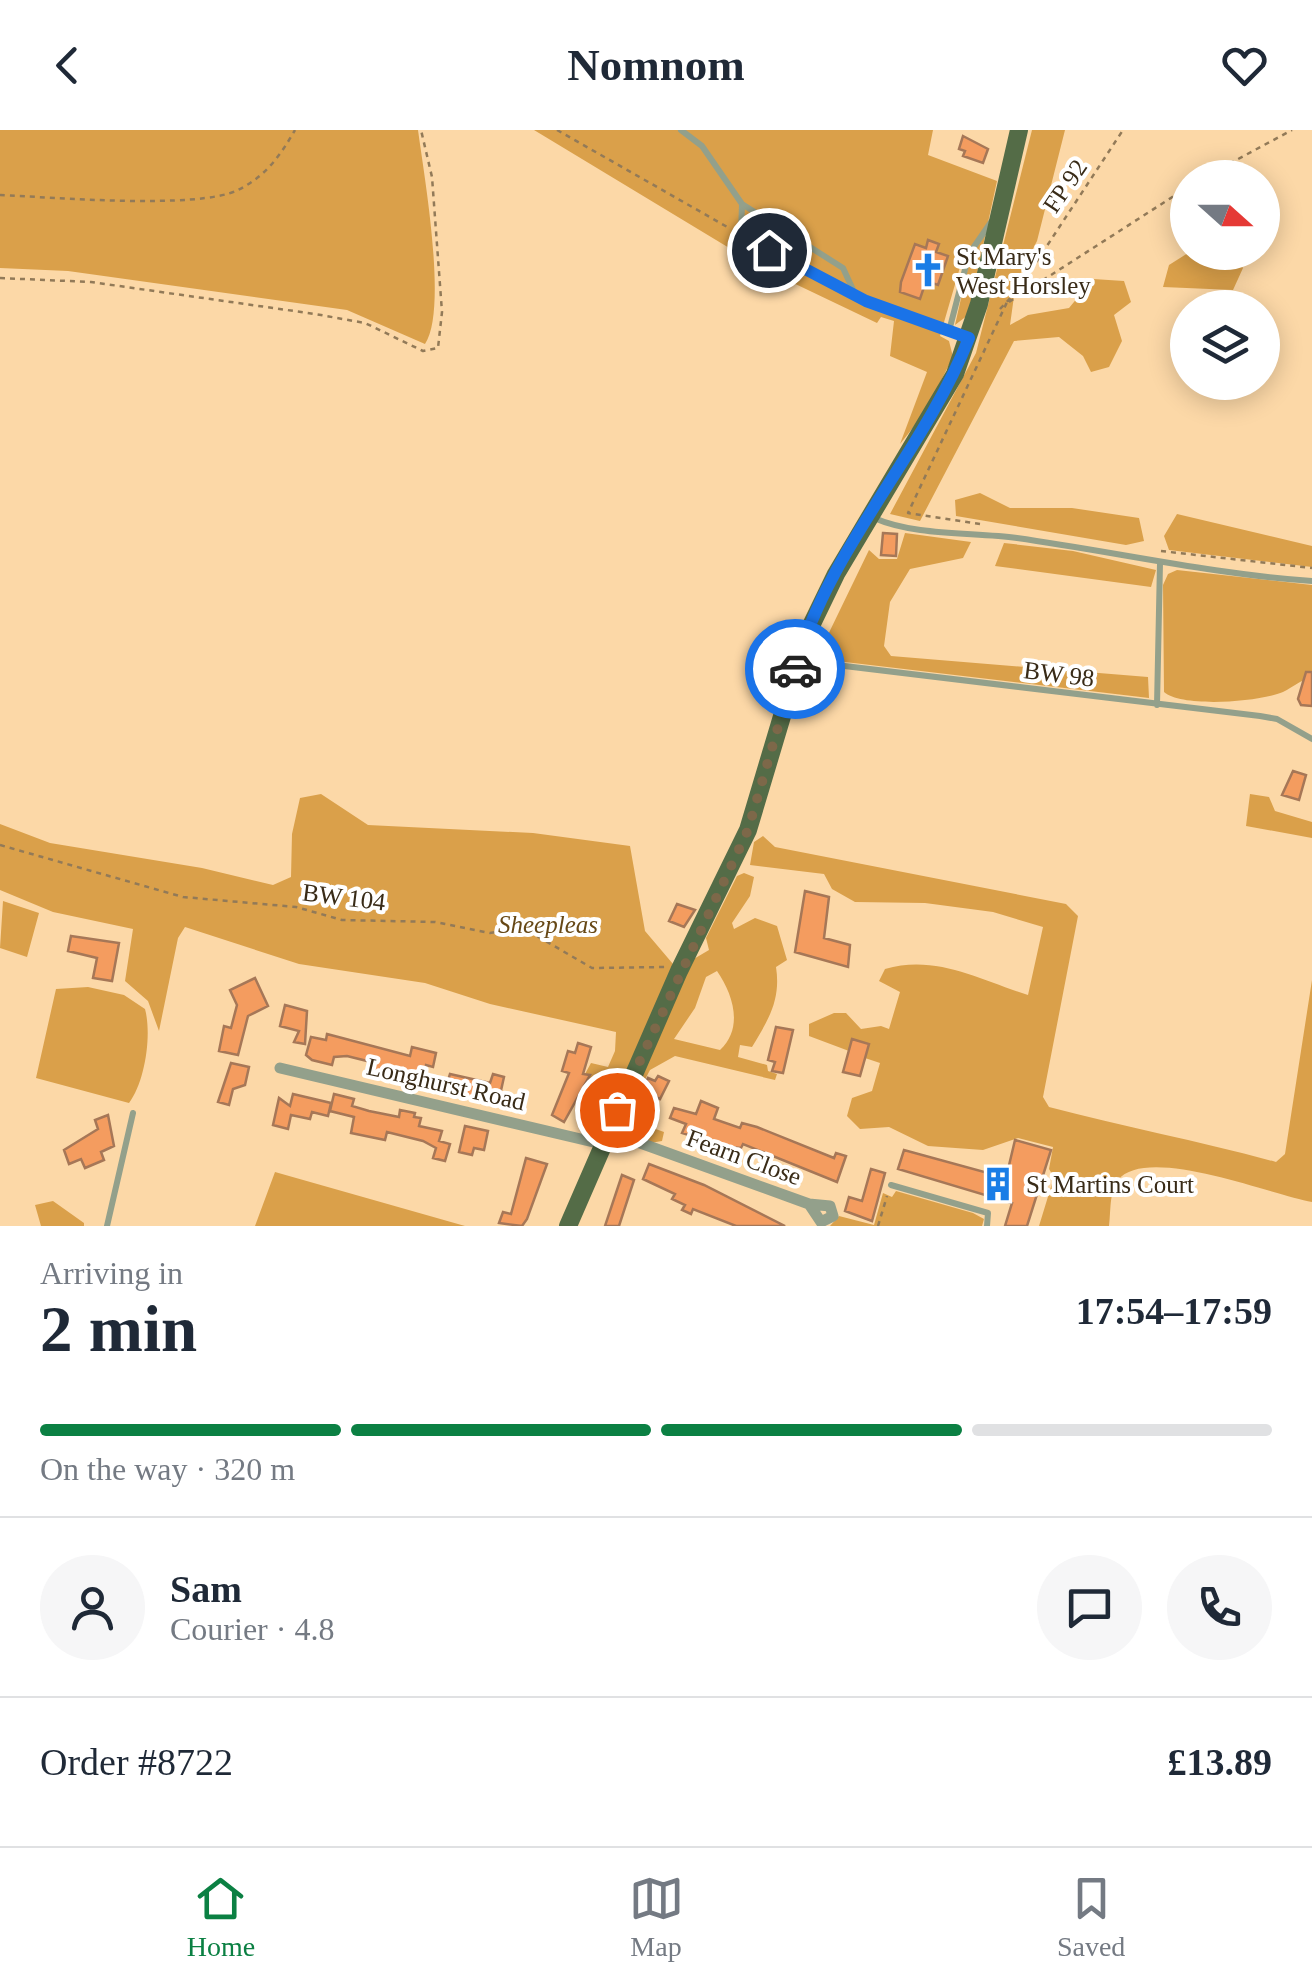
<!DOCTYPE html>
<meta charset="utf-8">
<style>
:root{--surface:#fff;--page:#f6f6f7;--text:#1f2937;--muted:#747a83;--line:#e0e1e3;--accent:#0b8043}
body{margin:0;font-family:"Times New Roman",serif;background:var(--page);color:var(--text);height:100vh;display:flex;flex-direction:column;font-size:38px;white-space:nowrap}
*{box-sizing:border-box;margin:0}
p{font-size:32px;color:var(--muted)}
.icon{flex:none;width:55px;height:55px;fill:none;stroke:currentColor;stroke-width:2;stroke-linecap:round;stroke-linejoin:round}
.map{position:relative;height:1096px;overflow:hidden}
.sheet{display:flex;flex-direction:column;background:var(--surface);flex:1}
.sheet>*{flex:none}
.needle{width:65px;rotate:111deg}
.buttons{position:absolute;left:1170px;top:30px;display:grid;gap:20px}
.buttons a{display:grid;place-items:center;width:110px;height:110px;border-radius:50%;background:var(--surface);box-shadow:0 5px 25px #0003;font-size:50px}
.pin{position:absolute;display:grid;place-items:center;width:85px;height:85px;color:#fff;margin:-42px;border:5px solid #fff;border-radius:50%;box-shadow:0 2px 10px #0007}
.courier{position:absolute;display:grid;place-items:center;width:100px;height:100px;margin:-50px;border:8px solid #1a73e8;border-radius:50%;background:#fff;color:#222;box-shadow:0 2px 12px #0007}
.head em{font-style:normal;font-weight:700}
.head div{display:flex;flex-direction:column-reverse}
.head{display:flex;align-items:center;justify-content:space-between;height:170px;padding:0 40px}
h1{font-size:65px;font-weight:700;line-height:75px}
.bar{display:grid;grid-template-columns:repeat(4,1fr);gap:15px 10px;align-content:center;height:120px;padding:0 40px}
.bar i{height:12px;border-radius:8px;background:var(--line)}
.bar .current{background:var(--accent)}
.bar p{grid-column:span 4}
.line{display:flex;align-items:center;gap:25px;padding:0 40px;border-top:2px solid var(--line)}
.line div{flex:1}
.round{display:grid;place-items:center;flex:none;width:105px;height:105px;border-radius:52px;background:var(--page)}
header{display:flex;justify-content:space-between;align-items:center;height:130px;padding:0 40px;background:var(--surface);font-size:45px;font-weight:700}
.menu{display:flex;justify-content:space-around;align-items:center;height:140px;border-top:2px solid var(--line);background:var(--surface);font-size:28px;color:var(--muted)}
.menu a{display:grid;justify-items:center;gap:5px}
.menu .current{color:var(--accent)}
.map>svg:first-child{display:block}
</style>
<header><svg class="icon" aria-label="back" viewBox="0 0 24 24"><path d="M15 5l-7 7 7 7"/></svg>Nomnom<svg class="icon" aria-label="heart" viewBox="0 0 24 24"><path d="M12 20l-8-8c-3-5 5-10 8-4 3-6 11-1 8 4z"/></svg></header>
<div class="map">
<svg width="1312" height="1096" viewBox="0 0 1312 1096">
<rect width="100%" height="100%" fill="#fcd8a7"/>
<path fill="#daa04a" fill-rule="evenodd" d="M 0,0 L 418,0 C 424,45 448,180 425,214 L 347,180 L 68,141 L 0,138 Z
M 534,0 L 933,0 L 928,25 L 997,51 L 968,185 L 955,195 L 972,120 L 965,120 L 940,206 L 949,211 L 953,227 L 924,284 L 900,314 L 927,242 L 890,226 L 894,191 L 881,187 L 877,193 L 764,139 Z
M 1032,0 L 1065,0 L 1037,111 L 1016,152 L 1010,195 L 1028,185 L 1069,178 L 1093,149 L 1124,151 L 1131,172 L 1114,185 L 1122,211 L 1109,237 L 1091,242 L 1083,226 L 1059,207 L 1014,211 L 920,391 L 890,384 L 976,223 Z
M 1188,123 L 1231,123 L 1243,138 L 1233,160 L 1163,157 L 1169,135 Z
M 980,363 L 1010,378 L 1072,378 L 1139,388 L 1144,411 L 1126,415 L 956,386 L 955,370 Z
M 1177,384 L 1312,416 L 1312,437 L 1169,420 L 1164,406 Z
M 905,403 L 971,412 L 963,428 L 910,439 L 890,472 L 884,516 L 891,526 L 1148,547 L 1149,568 L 828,530 L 824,513 L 869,420 L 879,429 L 897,429 Z
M 1004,413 L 1073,421 L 1156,440 L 1151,457 L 995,436 Z
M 1177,440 L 1312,455 L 1312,549 C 1300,549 1294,557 1283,562 C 1260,572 1182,578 1164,562 L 1163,455 L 1168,444 Z
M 321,664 L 368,695 L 533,703 L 630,716 L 645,801 L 673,834 L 602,999 L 595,1002 L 588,994 L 597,968 L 586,962 L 590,946 L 585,944 L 591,933 L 608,937 L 615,921 L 616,902 L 490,874 L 425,853 L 299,834 L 185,797 L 178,808 L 159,901 L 148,871 L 125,851 L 133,799 L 53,782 L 0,760 L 0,694 L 50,713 L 202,738 L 273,755 L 291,747 L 292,704 L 300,668 Z
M 1250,664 L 1269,667 L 1275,681 L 1312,692 L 1312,708 L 1246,696 Z
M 763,706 L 775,717 L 1066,774 L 1078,786 L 1043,967 L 1049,977 C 1124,997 1200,1011 1276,1032 L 1285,1024 L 1312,850 L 1312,1072 C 1271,1065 1147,1014 1118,1050 C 1109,1062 1111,1082 1109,1096 L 1039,1096 L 1054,1047 L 1049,1039 L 1053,1017 L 1018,1008 L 983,1020 L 928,1016 L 889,997 L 860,999 L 847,986 L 852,968 L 872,961 L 880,933 L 865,928 L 868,914 L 849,921 L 809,906 L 809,894 L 834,883 L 846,883 L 861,899 L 881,896 L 889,899 L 900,862 L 879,851 L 885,839 C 936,824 980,850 1028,865 L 1043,797 L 993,782 L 925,773 L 855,772 L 832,759 L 824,744 L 750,735 L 754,712 Z
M 744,743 L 754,747 L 750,766 L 732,793 L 734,799 L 755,788 L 777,796 L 787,830 L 776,837 C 781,869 769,889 752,917 L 740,915 L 738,927 L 767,935 L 768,941 L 777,944 L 775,950 L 675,926 L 650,940 L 638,963 L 634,960 L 692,830 L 709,820 L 706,808 L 737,746 ZM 717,841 C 733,864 744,898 720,920 L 674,909 L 695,878 L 706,847 Z
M 3,771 L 39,783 L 27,827 L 0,818 Z
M 88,857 L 124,865 L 145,879 C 152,905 145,952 129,973 L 36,948 L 56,859 Z
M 629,973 L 644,984 L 650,997 L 664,1002 L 662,1011 L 650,1013 L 623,1003 L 619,992 Z
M 275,1042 L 465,1096 L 255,1096 Z
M 896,1061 L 973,1083 L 984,1089 L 982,1096 L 830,1096 L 839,1086 L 874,1095 L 883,1063 L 892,1067 Z
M 53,1071 L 84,1093 L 84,1096 L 41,1096 L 35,1075 Z"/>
<path fill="#f49c5f" stroke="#a67757" stroke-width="2.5" d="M 963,6 L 988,19 L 983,33 L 963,26 L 965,21 L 959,19 Z
M 928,110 L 939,114 L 936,122 L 948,126 L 938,155 L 926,151 L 920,169 L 900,162 L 901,152 L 915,114 L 926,118 Z
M 883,403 L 897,404 L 896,426 L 881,425 Z
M 1306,542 L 1312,542 L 1312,576 L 1301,575 L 1298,569 Z
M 1293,641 L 1306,645 L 1299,670 L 1282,665 Z
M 805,761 L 829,767 L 824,808 L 850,815 L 848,837 L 795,822 Z
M 677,774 L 695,780 L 684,797 L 669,791 Z
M 71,806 L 119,813 L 112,851 L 93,848 L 97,828 L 68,821 Z
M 255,848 L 268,876 L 248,886 L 238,925 L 219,921 L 224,896 L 231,898 L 237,875 L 230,860 Z
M 285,875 L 307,881 L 305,914 L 294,912 L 299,901 L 280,896 Z
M 776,897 L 793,900 L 783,943 L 772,941 L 775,932 L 768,930 Z
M 327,904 L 410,926 L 412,917 L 436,923 L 433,937 L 426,935 L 422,951 L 379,944 L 369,938 L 371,932 L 347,926 L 334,927 L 332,935 L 312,930 L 306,925 L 311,907 L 326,910 Z
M 852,909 L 869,914 L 860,946 L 843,942 Z
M 578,913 L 591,917 L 583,944 L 590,945 L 564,992 L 552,985 L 569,943 L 562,941 L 568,921 L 575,923 Z
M 231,933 L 249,937 L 245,955 L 233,959 L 229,975 L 218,972 Z
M 450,944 L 490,953 L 493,944 L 504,947 L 498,974 L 445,960 Z
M 658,946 L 669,951 L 660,969 L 642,961 L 648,948 L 655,951 Z
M 293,964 L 331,973 L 328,986 L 312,982 L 310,989 L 291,985 L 288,999 L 273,995 L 279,968 L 290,976 Z
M 334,964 L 354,969 L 352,976 L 369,981 L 399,987 L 400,980 L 415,983 L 414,987 L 421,988 L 419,996 L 442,1001 L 439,1011 L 450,1014 L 445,1031 L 433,1028 L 436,1018 L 423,1011 L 387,1002 L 385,1010 L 351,1003 L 354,987 L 330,981 Z
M 701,971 L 718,978 L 714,989 L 740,998 L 742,993 L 757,997 L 834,1028 L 836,1023 L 846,1026 L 837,1052 L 743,1014 L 741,1018 L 728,1017 L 682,1003 L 686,994 L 670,988 L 674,978 L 696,984 Z
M 108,985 L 114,1016 L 101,1022 L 104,1030 L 85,1038 L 81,1029 L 69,1034 L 64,1020 L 98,999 L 95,990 Z
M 465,996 L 488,1001 L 484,1020 L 474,1018 L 472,1025 L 459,1022 Z
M 1015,1010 L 1051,1020 L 1027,1096 L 1005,1096 L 1012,1073 L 898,1039 L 904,1020 L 1006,1048 Z
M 526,1028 L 547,1034 L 527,1089 L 522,1096 L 499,1093 L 503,1082 L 511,1084 Z
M 649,1034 L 704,1055 L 785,1096 L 736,1096 L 693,1079 L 691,1084 L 682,1080 L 685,1075 L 672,1069 L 675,1064 L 643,1049 Z
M 871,1039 L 885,1043 L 872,1091 L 845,1081 L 849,1067 L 862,1071 Z
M 622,1045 L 634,1050 L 619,1096 L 605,1096 Z"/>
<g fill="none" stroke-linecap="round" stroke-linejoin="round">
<path stroke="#927a58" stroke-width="2.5" stroke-dasharray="5 5" stroke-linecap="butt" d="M 557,0 L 729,98
M 1203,48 L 1292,0
M 0,65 C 51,67 197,80 238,60 C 266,46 280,26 295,0
M 0,148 L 91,152 L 315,184 L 365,193 L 423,221 L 438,218 L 442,182 L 432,47 L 421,0
M 1009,172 L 1188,57
M 1000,179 L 1018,160 L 1123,0
M 980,394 L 908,383 L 1008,170
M 1161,421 L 1312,438
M 0,715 L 183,767 L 296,777 L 342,790 L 435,792 L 490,803 L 517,799 L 530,802 L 592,838 L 666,837
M 878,1096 L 887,1066"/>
<path stroke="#93a08b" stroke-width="6" d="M 681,0 L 702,16 L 742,74 L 741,104 L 865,171 L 964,206
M 742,74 L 843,138 L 855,164
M 949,201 L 969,124 L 991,92
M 874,388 C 915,406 972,402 1017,408 C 1116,422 1212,444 1312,451
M 803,531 L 1260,586 L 1277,589 L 1312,609
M 1157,575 L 1160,433
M 891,1055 L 988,1083 L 987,1096
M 107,1096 L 133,983"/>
<path stroke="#93a08b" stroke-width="11" d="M 280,938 L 602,1014
M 607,1001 L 809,1074 L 830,1076 L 833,1086 L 821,1092 L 809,1074"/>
<path stroke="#546c47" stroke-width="18" d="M 568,1096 L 679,841 L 748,700 L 806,506 L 836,444 L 955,244 L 979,174 L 1019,0"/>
</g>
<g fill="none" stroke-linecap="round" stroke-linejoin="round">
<path stroke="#7d6849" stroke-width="10" stroke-dasharray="0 18" d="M 617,980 L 748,700 L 795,539"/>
<path stroke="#1a73e8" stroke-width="12" d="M 769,120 L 866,171 L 969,208 C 923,324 828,419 795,539"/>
</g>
<defs>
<g id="church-bare" transform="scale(2.7)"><path d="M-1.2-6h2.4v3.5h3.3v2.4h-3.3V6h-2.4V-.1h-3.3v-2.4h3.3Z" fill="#1a7de6" stroke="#fff" stroke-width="2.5" paint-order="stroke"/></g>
<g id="building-bare" transform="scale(2.7)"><path d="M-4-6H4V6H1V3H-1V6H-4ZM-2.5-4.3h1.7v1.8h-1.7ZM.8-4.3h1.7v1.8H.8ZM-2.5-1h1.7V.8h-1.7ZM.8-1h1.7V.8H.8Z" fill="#1a7de6" stroke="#fff" stroke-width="2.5" paint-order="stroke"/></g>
</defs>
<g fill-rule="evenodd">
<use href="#church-bare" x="928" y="140"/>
<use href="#building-bare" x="998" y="1054"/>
</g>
<g text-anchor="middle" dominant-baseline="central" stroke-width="8" stroke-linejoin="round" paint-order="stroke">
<g font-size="25" fill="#392b17" stroke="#fff">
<text transform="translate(1065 56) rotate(-56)">FP 92</text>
<text transform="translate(1059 544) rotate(7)">BW 98</text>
<text transform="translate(344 767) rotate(7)">BW 104</text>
<text transform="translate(446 954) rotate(13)">Longhurst Road</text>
<text transform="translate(744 1027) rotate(20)">Fearn Close</text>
</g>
<g font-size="25" fill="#392b17" stroke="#fff" text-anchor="start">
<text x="956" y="126">St Mary's<tspan x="956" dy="29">West Horsley</tspan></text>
<text x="1026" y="1054">St Martins Court</text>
</g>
<g font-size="25" font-style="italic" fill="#674816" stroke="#fff">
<text x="548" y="794">Sheepleas</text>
</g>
</g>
</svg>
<div class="buttons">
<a><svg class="needle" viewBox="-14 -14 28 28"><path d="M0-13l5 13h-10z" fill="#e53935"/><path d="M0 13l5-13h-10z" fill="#747a83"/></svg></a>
<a><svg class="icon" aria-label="layers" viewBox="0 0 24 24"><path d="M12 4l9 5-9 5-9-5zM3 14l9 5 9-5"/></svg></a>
</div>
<div class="pin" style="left:617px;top:980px;background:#ea580c"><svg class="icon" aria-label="bag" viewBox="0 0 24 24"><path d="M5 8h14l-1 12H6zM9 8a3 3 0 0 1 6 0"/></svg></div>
<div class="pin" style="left:769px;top:120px;background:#1f2937"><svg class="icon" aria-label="home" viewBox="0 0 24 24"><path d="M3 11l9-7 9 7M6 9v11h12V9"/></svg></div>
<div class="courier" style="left:795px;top:539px"><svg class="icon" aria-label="car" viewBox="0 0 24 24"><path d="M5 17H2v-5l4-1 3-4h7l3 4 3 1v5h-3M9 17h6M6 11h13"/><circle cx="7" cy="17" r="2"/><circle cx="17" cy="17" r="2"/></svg></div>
</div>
<section class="sheet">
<div class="head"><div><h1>2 min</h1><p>Arriving in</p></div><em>17:54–17:59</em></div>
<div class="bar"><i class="current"></i><i class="current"></i><i class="current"></i><i></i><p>On the way · 320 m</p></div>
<div class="line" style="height:180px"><a class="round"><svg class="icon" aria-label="person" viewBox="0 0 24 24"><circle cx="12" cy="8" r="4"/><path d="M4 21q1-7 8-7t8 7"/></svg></a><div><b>Sam</b><p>Courier · 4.8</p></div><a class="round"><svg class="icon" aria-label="chat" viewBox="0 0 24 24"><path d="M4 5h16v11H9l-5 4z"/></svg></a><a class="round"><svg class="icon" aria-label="phone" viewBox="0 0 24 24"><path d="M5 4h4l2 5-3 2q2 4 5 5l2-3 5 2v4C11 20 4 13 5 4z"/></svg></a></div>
<div class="line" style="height:130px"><div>Order #8722</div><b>£13.89</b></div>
</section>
<nav class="menu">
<a class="current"><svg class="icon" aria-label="home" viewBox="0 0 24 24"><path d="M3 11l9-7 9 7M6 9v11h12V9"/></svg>Home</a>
<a><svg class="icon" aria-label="map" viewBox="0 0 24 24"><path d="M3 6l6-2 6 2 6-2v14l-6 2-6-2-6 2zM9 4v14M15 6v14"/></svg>Map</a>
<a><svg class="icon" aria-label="saved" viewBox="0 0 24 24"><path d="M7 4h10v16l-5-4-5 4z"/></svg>Saved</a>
</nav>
